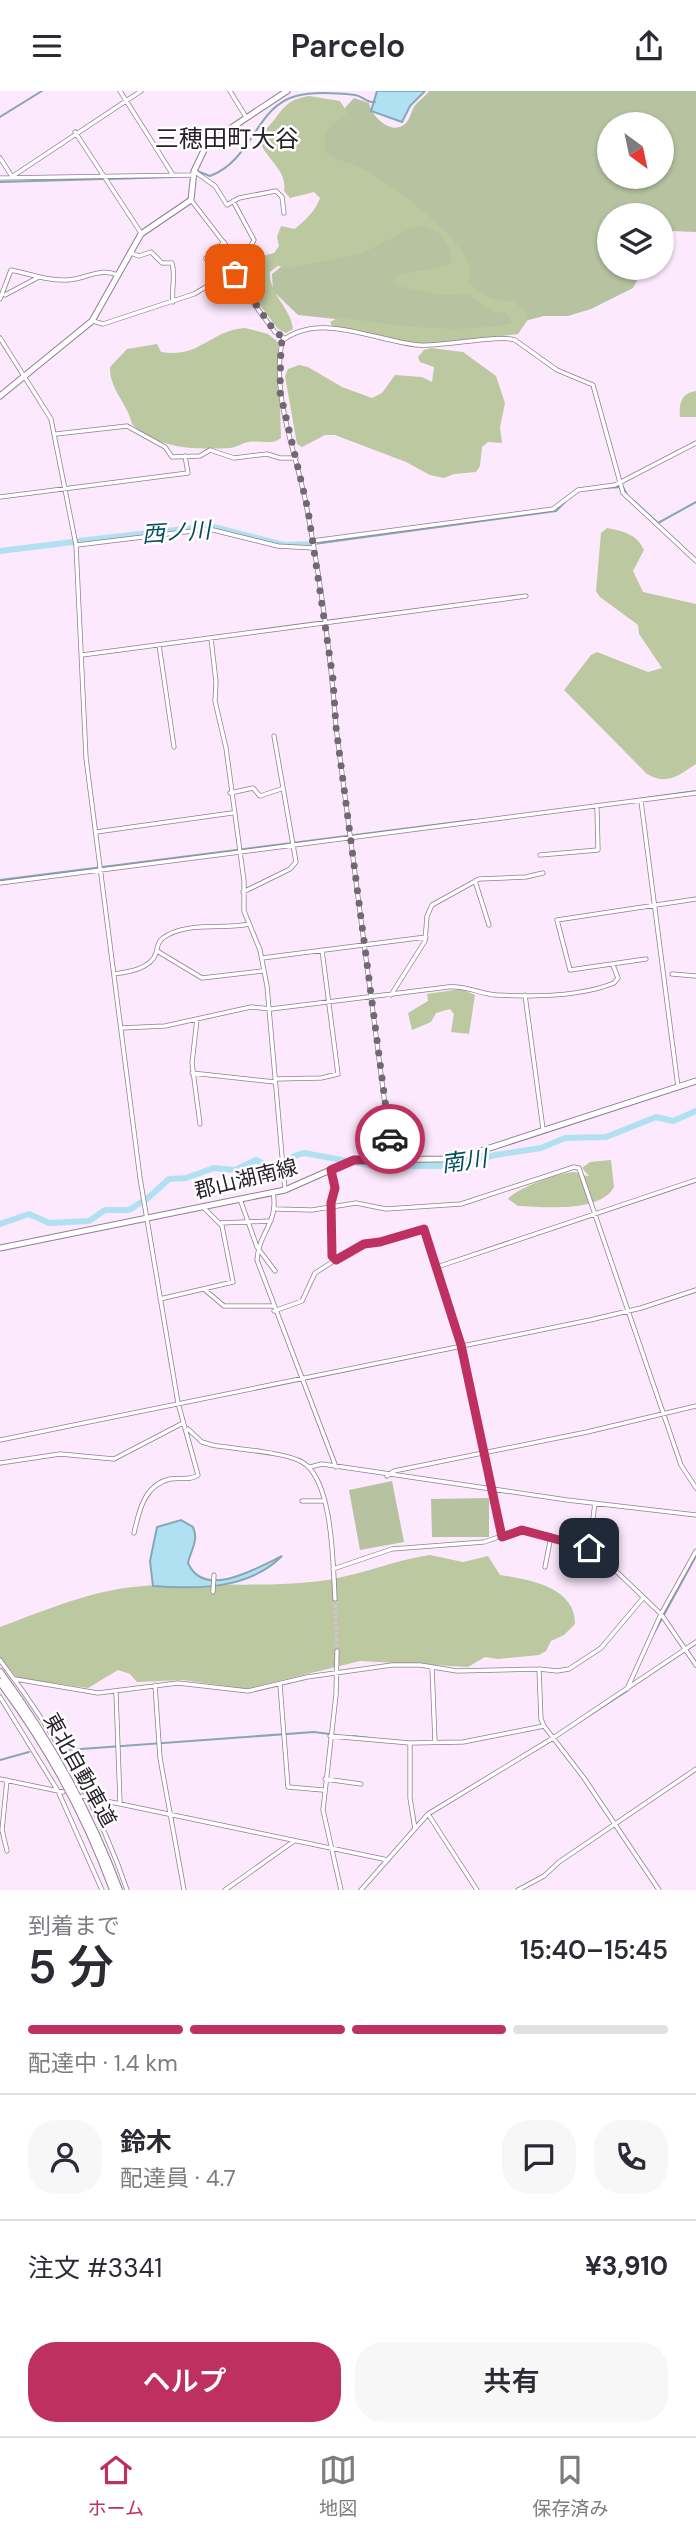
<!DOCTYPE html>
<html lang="ja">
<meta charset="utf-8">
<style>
:root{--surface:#fff;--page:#f7f7f7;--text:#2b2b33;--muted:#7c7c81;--line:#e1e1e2;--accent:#bd3060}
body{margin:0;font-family:"DM Sans","Noto Sans JP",sans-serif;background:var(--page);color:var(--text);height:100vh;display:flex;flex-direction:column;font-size:26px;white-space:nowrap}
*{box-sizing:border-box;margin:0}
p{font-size:23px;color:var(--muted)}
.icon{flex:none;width:38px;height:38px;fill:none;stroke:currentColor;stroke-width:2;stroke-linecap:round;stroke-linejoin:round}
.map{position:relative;height:1799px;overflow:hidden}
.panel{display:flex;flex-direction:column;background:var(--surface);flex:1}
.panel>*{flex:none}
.needle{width:46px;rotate:147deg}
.controls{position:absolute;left:597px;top:21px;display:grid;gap:14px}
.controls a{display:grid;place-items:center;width:77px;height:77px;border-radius:50%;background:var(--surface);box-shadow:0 2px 5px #0004;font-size:35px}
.pin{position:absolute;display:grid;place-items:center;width:60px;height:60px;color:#fff;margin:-30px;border-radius:14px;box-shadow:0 4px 10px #0006}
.courier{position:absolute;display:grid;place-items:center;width:70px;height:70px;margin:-35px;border:5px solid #bd3060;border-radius:50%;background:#fff;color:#222;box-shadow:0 2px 9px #0007}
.overview em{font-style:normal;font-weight:600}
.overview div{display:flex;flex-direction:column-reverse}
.overview{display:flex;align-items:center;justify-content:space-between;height:119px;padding:0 28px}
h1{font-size:46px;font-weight:600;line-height:52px}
.bar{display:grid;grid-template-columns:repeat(4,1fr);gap:10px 7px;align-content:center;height:84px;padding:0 28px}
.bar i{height:9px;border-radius:5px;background:var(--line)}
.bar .current{background:var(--accent)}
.bar p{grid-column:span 4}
.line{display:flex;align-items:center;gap:18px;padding:0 28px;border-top:2px solid var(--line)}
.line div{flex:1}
.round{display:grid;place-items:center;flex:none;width:74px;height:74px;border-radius:28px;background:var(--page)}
.cta{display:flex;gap:14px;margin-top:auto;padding:14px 28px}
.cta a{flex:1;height:80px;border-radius:28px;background:var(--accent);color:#fff;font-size:28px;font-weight:600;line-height:80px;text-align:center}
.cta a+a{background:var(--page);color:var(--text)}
header{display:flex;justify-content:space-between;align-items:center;height:91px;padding:0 28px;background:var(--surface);font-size:32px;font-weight:600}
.dock{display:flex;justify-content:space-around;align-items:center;height:98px;border-top:2px solid var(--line);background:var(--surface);font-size:19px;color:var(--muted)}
.dock a{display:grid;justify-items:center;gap:4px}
.dock .current{color:var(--accent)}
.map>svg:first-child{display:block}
</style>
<header><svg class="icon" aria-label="menu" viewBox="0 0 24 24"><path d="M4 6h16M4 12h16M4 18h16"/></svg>Parcelo<svg class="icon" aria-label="share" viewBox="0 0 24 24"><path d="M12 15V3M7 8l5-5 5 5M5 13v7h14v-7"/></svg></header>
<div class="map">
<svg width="696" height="1799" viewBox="0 0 696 1799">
<rect width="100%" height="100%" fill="#fce9fd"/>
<path fill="#b7c2a1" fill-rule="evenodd" d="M 429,0 L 696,0 L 696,141 L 672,140 L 662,148 L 662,124 L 609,124 L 609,177 L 644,177 L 633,197 L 591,218 L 568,225 L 544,225 L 474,243 L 298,224 L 273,200 L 272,183 L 287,171 L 311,169 L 331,70 L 323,59 L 320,44 L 354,7 L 369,12 C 371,25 392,46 406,32 C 410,28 411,21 414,16 C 418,10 425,6 429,0 ZM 609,33 L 662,33 L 662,86 L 609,86 Z
M 392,1390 L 404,1451 L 360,1459 L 349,1399 Z
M 489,1407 L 489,1446 L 432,1446 L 431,1408 Z"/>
<path fill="#bcc9a0" d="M 309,5 L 340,10 L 347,21 C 334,38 320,31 326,62 C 336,71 349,70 361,77 C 388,91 469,149 470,181 C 471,184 468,188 468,191 C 484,204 492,212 513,210 L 528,223 L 527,230 L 518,243 L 440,253 L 410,252 L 332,235 L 330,231 L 340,226 C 396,235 456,244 512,232 L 505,221 L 494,222 L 469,203 L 439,204 L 398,195 L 394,191 L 394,187 C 413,178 432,180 451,173 C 453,155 441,139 424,135 L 409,138 L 361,163 L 289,177 L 278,175 L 270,181 C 268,202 291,217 293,238 L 286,242 L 278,238 L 240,188 L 238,180 L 248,169 L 274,162 L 279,155 L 277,146 L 281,135 L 295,138 C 306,128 315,121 320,107 L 314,101 L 290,107 L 284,100 C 288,76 260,66 259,44 C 281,28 279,9 309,5 Z
M 245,237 L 268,243 L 278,251 L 281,347 C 271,355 261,349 249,351 C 242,352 236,357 229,357 C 198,359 155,358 132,333 C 128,313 109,298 110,276 L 127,258 L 157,253 L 161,261 C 199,268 211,239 245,237 Z
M 431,257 L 463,261 L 496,285 L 505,312 L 500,336 L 502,352 L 488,351 L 482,356 L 480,375 L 476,381 L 454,383 L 444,387 L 430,384 L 406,371 L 335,344 L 325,344 L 302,356 L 297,353 L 285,285 L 288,278 L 299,274 L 308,276 L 342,296 L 372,307 L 382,302 L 395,284 L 422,286 L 432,291 L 434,276 L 420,271 L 418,266 L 424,259 Z
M 696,300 L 696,326 L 680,326 C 679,313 681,302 696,300 Z
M 607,437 C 623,440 637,443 644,459 L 633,480 L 643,501 L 696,513 L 696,673 C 679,684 667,695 647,683 L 564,599 L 591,564 L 597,561 L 648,581 L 662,577 L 639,543 L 638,534 L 600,506 L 596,500 L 601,442 Z
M 461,898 L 475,904 L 469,943 L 451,941 L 454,923 L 450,918 L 436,922 L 431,931 L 412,939 L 408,922 L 428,910 L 427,903 Z
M 611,1069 L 614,1096 C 600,1122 545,1116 518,1115 L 508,1108 C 515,1098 561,1081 574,1081 C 579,1081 583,1085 589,1085 L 582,1077 L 590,1071 Z
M 430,1464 L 463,1471 L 488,1465 L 500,1484 C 528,1488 576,1496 575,1533 L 564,1544 L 551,1550 L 546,1560 L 539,1564 L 498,1568 L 485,1566 L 468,1576 L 360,1570 L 246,1598 L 183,1589 L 137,1591 L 130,1583 L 118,1579 L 88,1597 L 17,1587 L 0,1566 L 0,1536 C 43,1520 87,1501 133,1496 C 192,1490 252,1497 311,1491 C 352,1488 389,1470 430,1464 Z"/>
<path fill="#b0e1f2" stroke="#87a7b5" stroke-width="2" d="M 377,0 L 425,0 L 410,15 L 402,31 L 371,20 Z
M 181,1429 L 193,1436 C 199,1450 191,1458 188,1472 C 204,1509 257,1477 282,1465 C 248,1499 197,1498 153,1495 L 150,1470 L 157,1436 Z"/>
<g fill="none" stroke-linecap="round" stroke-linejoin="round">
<path stroke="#87a7b5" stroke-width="2" d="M 0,26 L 42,0
M 197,80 L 210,85 C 252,70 256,15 296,5 C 314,0 337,2 355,4 C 363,5 366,12 375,11
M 108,88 L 173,86
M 0,91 L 103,88
M 603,397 L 623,396 L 627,404
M 634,410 L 658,432 L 696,411
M 314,453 L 556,420 L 566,410
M 631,709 L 696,700
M 0,789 L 473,729
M 653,1544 L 696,1465
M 353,1645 L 369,1647
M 556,1646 L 627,1600
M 67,1659 L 314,1641 L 337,1644
M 0,1669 L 29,1661"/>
<path stroke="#b0e1f2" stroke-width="6" d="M 79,450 L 210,435 L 284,454 L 314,453
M 0,460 L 73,451
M 0,1133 L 29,1123 L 49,1132 L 89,1130 L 105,1119 L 129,1119 L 148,1107 L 169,1088 L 186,1087 L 214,1077 L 235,1079 L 256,1069 C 293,1088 277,1067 304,1062 L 374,1075 L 454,1075 L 495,1064 L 541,1057 L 565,1047 L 606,1046 L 656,1026 L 673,1030 L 696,1020"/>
<path stroke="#d1c1d2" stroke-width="3.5" stroke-dasharray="3.5 2" stroke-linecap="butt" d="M 335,1508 L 337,1560"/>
<g stroke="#8f7f90" stroke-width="5">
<path id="minor" d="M 120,0 L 173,84
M 230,0 L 246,26
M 75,41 L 141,142
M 0,67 L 11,84
M 194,80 L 215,95 L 227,114 L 239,107 L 276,100 L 282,106 L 284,122
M 0,87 L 193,84
M 10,87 L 141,0
M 191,109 L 228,157 L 239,193 L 275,241 L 284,247
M 131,162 L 139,165 L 151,161 L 162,172 L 172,172 C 176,186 171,197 173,211
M 216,189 L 206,167 L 224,151
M 5,204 L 37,187
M 0,208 L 11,179 C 30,183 48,190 68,189 C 87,188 98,176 118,184
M 93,230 L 103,233 L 194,203 L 240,176 L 254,149 L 233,110
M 0,247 L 51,328 L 76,454 L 86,667 L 140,1087 L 178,1312 L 198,1384 C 190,1390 180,1386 170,1388 C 144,1394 139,1420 134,1442
M 56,343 L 127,335 L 165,356 L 172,366 L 200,365 L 210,359 L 234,367 L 267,363 L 280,367 L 296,367
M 0,406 L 188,382 L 185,365
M 312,450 L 553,418 L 578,399 L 615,394 L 696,352
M 77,454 L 209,438 L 278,455 L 313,457
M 211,547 L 216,591 L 215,610 L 226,657 L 244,790 L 244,820 L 260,859 L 267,895 L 285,1099
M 159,554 L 174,656
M 82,564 L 526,505
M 230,702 L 253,697 L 260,705 L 281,698
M 641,710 L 678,996
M 96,741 L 232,722
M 540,764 L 598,759 L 597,718
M 475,790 L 489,834
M 0,792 L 696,702
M 243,801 L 290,778 L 296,771 L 274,645
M 157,860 L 202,887 L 262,880
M 262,867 L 426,846
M 646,868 L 570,879 L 557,829 L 696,808
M 114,883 C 128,881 151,878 156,862 C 158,856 157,851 163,847 C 186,830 223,839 249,833
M 672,883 L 696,885
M 391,904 L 425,850 L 427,825 L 432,814 L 479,788 L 526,786 L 543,782
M 525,904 L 543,1038
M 197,928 L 192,972 L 200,1033
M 121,937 L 165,935 L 251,916 L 271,918 L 448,896 C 465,894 480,903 496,904 C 533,906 580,906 614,892 L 618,887 L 613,874
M 192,982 L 275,991
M 275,988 L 321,987 L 338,983 L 322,859
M 392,1068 L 336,636 C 331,567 320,487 307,418 C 297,362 271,307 282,250 C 320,220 375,250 418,254 C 443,256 499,243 515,249 L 557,279 L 593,294 L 623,402 L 696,470
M 331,1079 L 335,1097 L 331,1112 L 332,1162 L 336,1169
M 273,1101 C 279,1132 259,1140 257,1169 L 336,1376
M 240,1108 L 257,1156 L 275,1180
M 276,1118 L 312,1119 L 356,1112 L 386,1118 L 461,1113 L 574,1076 L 579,1077 L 681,1374 L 696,1397
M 221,1132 L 271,1130
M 437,1176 L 696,1089
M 205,1199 L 224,1215 L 272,1215
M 160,1208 L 233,1191 L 222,1135 L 203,1116
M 274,1220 L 302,1210 L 315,1182 L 354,1157 L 424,1138 L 462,1254 L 502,1446
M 188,1338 L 202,1351 L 212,1354 C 234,1358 285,1361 302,1371 C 333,1388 333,1474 335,1508
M 0,1349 L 590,1229 L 641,1217 L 696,1199
M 0,1372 L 60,1363 L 114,1368 L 183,1332
M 310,1376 L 322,1373 L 567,1409 L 696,1424
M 387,1385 L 394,1380 L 587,1341 L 696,1315
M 302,1410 L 325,1410
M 589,1457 L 595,1412
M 545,1476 L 551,1445
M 333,1478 L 392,1458 L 484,1451 L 519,1439 L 547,1444 L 589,1457 L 616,1480 L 661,1523 L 696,1574
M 213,1501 L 214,1484
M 337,1560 L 336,1604 L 323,1719 L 341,1799
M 0,1569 C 54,1640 99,1715 127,1799
M 432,1577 L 435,1651
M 539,1578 L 541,1628 L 544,1635 L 584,1687 L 659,1799
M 15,1588 L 98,1602 L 178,1592 L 248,1600 L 307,1586 L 392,1574 L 420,1574 L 457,1580 L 539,1578 L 557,1580 L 569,1578 L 601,1557 L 643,1507
M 155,1594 L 160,1667 L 184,1799
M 280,1594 L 288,1696 L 323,1699
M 627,1598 L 661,1523 L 696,1460
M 116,1601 L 120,1712
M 0,1606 L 58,1700 L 102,1799
M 330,1645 L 410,1652 L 463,1651 L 544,1635
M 410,1653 L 410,1707 L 415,1738
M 0,1688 L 63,1701
M 325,1688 L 361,1693
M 82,1705 L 388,1769
M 428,1723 L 477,1799
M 7,1760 L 2,1739 L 7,1689
M 225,1799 L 294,1750
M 361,1799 L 428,1723 L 553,1647 L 696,1551
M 518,1799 L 544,1785 L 559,1771 L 696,1678"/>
</g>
<g stroke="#8f7f90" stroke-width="7">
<path id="major" d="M 0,305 L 92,230 L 141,143 L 191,109 L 194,80 L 207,53 L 287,0
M 0,1157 L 285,1099 L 353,1069 L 443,1068 L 471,1063 L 696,990"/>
</g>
<g stroke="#8f7f90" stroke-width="8">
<path id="highway" d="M 0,1581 C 49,1648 90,1721 119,1799
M 0,1591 C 47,1654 86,1725 113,1799"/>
</g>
<use href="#minor" stroke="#fff" stroke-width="3.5"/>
<use href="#major" stroke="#fff" stroke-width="5"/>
<use href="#highway" stroke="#fff" stroke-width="6"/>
</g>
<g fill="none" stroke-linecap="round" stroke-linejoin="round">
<path stroke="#726773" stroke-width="7" stroke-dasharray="0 12.6" d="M 235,183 L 275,241 L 285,247 L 281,253 L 280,301 L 308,419 L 333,588 L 336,636 L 390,1048"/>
<path stroke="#bd3060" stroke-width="9" d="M 390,1048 L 393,1069 L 354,1069 L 331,1079 L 335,1097 L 331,1112 L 332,1165 L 336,1169 L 364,1153 L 380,1151 L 424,1138 L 461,1254 L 502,1446 L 522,1439 L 589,1457"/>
</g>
<g text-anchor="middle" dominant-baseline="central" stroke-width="5" stroke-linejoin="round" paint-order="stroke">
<g font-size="21" fill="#272128" stroke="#fff">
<text transform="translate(246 1088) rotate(-14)">郡山湖南線</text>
<text transform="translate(80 1679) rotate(61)">東北自動車道</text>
</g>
<g font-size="23" font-style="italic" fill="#064d5f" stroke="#fff">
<text transform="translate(176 441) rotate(-4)">西ノ川</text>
<text transform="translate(464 1070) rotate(-8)">南川</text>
</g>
<g font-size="24" fill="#272128" stroke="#fff">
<text x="227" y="47">三穂田町大谷</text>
</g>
</g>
</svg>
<div class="controls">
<a><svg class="needle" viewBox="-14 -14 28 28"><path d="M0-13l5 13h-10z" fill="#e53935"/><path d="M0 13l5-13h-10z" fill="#7c7c81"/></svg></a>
<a><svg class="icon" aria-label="layers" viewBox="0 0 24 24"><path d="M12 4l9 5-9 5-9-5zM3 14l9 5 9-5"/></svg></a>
</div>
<div class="pin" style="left:235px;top:183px;background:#ea580c"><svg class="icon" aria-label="bag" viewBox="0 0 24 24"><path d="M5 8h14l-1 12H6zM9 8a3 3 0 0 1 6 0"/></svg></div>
<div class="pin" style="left:589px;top:1457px;background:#1f2937"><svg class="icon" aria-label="home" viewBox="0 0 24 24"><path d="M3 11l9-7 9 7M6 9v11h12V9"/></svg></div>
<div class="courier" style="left:390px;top:1048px"><svg class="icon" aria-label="car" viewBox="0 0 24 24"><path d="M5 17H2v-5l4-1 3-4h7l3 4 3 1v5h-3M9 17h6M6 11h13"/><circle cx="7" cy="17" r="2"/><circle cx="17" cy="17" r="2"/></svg></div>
</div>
<section class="panel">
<div class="overview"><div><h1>5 分</h1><p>到着まで</p></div><em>15:40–15:45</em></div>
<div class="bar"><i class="current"></i><i class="current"></i><i class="current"></i><i></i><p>配達中 · 1.4 km</p></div>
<div class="line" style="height:126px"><a class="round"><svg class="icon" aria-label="person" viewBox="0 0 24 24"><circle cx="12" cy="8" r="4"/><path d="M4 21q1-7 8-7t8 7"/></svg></a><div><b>鈴木</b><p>配達員 · 4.7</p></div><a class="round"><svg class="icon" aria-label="chat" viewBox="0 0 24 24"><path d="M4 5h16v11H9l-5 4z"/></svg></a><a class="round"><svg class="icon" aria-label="phone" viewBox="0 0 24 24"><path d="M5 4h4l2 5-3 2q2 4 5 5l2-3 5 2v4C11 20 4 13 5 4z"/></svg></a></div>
<div class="line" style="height:91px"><div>注文 #3341</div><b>¥3,910</b></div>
<div class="cta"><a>ヘルプ</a><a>共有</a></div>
</section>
<nav class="dock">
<a class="current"><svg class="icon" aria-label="home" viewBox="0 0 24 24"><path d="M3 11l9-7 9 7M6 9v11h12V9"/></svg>ホーム</a>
<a><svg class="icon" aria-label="map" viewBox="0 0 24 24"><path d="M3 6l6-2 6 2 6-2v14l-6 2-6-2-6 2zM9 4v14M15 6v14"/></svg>地図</a>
<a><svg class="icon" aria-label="saved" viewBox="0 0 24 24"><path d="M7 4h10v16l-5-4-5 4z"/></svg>保存済み</a>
</nav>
